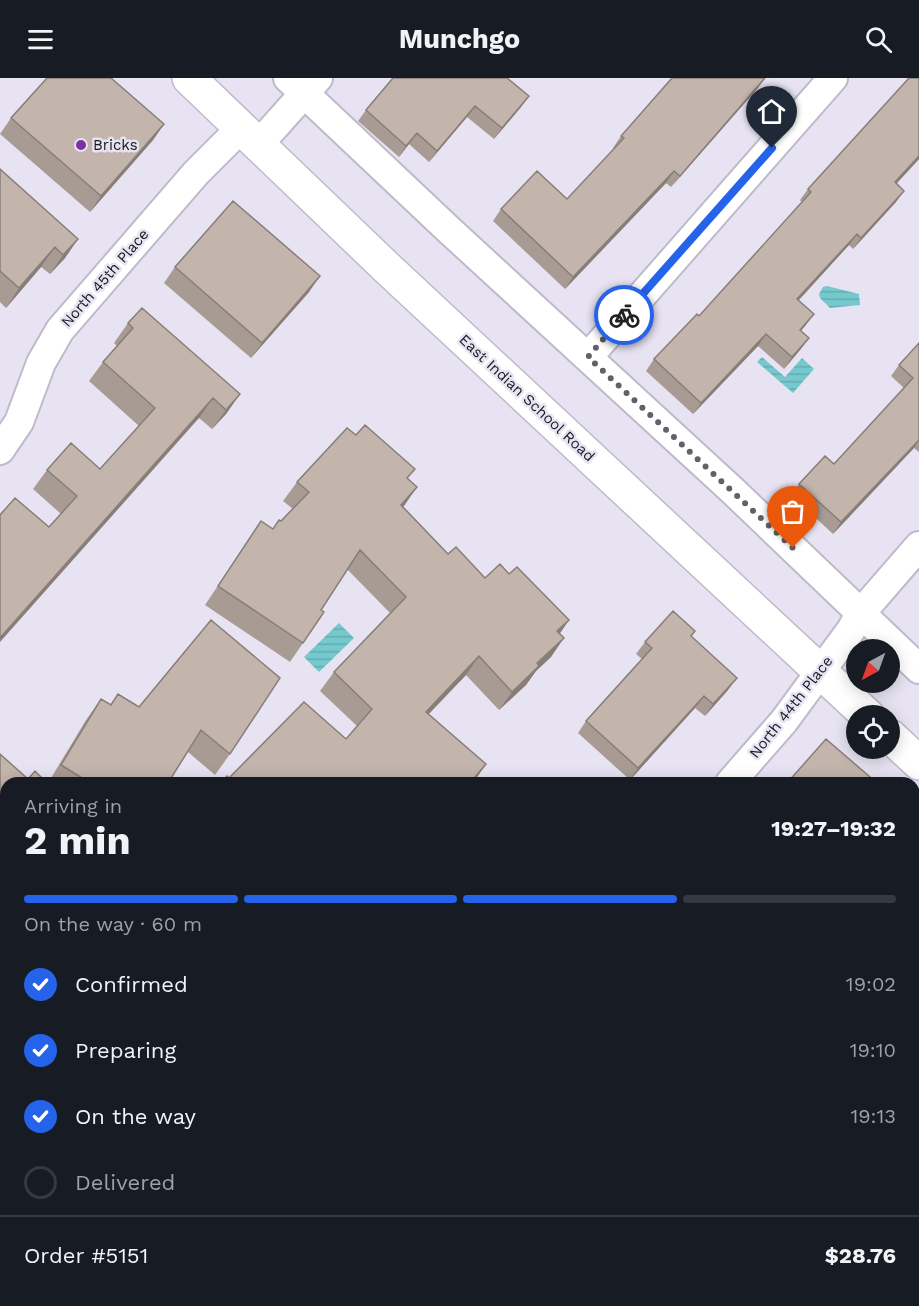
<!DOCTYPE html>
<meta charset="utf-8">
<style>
:root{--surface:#171b24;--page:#242831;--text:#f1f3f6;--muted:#9ea1a6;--line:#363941;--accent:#2563eb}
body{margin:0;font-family:"Work Sans",sans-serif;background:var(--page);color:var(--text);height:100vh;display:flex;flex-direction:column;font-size:22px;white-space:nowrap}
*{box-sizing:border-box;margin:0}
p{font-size:20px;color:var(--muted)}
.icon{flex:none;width:33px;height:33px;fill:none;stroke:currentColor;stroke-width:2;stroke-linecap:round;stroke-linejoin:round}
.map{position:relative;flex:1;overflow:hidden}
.drawer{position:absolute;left:0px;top:699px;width:920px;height:530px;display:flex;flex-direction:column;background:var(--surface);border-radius:18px 18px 0 0;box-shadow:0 3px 15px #0003}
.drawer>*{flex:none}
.needle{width:39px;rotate:221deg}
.controls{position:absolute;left:846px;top:561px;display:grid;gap:12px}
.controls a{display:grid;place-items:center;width:54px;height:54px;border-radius:50%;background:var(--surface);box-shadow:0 3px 15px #0003;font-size:30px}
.pin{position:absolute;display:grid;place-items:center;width:51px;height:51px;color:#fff;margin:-62px -26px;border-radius:50% 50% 50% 0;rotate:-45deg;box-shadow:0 0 6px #0007}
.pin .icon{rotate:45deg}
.courier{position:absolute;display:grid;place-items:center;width:60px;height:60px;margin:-30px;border:4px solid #2563eb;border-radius:50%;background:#fff;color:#222;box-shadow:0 2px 8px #0007}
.summary em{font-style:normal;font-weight:700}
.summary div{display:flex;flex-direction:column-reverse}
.summary{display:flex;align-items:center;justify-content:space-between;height:102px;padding:0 24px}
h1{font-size:39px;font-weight:700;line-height:45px}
.bar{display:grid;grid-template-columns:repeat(4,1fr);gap:9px 6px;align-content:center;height:72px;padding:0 24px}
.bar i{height:8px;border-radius:4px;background:var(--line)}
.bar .on{background:var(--accent)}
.bar p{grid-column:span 4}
.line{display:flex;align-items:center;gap:15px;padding:0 24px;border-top:2px solid var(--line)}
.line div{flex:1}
ol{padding:0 24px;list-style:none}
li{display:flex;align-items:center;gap:18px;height:66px}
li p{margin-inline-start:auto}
li .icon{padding:6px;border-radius:50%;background:var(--accent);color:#fff;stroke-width:4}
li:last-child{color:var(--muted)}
li i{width:33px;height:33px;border:3px solid var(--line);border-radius:50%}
header{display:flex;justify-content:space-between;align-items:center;height:78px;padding:0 24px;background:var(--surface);font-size:27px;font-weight:700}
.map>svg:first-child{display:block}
</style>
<header><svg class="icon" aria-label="menu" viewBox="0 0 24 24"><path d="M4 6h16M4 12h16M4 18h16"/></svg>Munchgo<svg class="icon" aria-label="search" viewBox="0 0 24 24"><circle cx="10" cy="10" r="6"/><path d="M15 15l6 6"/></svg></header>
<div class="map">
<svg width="919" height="1228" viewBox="0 0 919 1228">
<defs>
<pattern id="water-rules" width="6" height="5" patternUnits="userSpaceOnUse" patternTransform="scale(1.5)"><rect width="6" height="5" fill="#75c9ce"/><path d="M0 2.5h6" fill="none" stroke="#65acb0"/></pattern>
</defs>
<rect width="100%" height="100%" fill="#e7e3f2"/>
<path fill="#e8d9c7" d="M 919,784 L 919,984 L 914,979 L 914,790 Z
M 919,1077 L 919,1228 L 861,1228 L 855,1223 L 914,1222 L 914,1083 Z"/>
<path fill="url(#water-rules)" d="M 827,208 L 859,216 L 860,227 L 830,230 L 820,220 L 819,216 L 823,209 Z
M 762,279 L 785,299 L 802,280 L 814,291 L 793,315 L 757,284 Z
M 339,545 L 354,560 L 319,594 L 304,579 Z"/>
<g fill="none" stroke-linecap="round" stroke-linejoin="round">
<g stroke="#bfbac9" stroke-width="32">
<path id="minor" d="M 288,0 L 449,152 L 733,413 L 919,591
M 259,66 L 318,0
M 588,279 L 833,0
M 0,372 L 19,344 L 41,285 L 60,252 L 196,95 L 241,50
M 730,705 L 784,643 L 851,552 L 860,536 L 919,468
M 582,1222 L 588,1228"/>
</g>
<g stroke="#bfbac9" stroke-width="36">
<path id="secondary" d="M 189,0 L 386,189 L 868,638
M 890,658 L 919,685"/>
</g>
<use href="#minor" stroke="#fff" stroke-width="28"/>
<use href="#secondary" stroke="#fff" stroke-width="33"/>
</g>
<path fill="#a89b94" d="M 393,0 L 521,29 L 494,61 L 467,39 L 429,84 L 409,66 L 399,79 L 358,43 L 366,32 Z
M 765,0 L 757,11 L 671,109 L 666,105 L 565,211 L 493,143 L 501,131 L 567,121 L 614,71 L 613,70 L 621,58 Z
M 919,0 L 919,81 L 896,106 L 896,124 L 853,171 L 849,167 L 798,222 L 814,236 L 801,253 L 809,260 L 800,272 L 784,291 L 758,268 L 693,336 L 646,293 L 654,281 L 699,238 L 802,124 L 800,122 L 808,111 Z
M 11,40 L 164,46 L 153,62 L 90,134 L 0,56 Z
M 0,91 L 78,161 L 65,180 L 50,196 L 41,189 L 6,230 L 0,224 Z
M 175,189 L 309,214 L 251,280 L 164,205 Z
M 128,245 L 240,316 L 226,336 L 212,351 L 199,340 L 49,449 L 61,436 L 33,411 L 47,392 L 100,391 L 139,348 L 89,303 L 103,284 L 117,268 L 114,265 Z
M 919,265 L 919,374 L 914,370 L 833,456 L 791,417 L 799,406 L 834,386 L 904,310 L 891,298 L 899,287 Z
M 408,401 L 403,429 L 448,476 L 485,500 L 509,496 L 569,542 L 560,555 L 551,579 L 536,593 L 526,607 L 499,632 L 466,597 L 429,636 L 486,686 L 473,705 L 229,700 L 346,661 L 357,648 L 320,613 L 334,594 L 390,535 L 347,491 L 321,532 L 303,565 L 290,584 L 205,527 L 261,443 L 273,451 L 293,431 L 283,423 L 297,404 Z
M 211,542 L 230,676 L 215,697 L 188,674 L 168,705 L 48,705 L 86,642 L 101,621 L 110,627 L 118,616 L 139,629 Z
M 692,559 L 728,612 L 705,638 L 695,630 L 630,702 L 578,655 L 586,643 L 642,581 L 636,576 L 645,564 Z
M 0,676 L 28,701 L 47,705 L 6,705 L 6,823 L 0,817 L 0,781 L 3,776 L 0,773 Z
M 0,872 L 6,878 L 6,914 L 0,908 Z
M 914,973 L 919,978 L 919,1069 L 915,1073 L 914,1072 Z
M 919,1209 L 919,1228 L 905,1228 L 904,1227 L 908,1222 L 914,1222 Z
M 415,1222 L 498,1222 L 421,1227 Z
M 680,1222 L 762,1222 L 768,1228 L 686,1228 Z"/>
<path fill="#887e78" d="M 765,0 L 757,11 L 671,109 L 680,98 Z
M 529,18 L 521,29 L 494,61 L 502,50 Z
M 475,28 L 467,39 L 429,84 L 437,73 Z
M 164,46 L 153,62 L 90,134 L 101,118 Z
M 417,55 L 409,66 L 399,79 L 406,68 Z
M 919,78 L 919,81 L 887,116 L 895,104 Z
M 674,93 L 666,105 L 565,211 L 573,199 Z
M 904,113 L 896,124 L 853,171 L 861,160 Z
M 857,156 L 849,167 L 789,233 L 797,221 Z
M 78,161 L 65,180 L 50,196 L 63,177 Z
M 55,169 L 41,189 L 6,230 L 19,210 Z
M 320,198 L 309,214 L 251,280 L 262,265 Z
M 814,236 L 805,248 L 791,263 L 800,252 Z
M 766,256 L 758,268 L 693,336 L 701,325 Z
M 809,260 L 800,272 L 784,291 L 792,279 Z
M 240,316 L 226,336 L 212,351 L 226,332 Z
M 213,320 L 199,340 L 0,564 L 0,560 Z
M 919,362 L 914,370 L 833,456 L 841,444 Z
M 417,409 L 404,428 L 388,445 L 401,427 Z
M 569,542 L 556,561 L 557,553 Z
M 564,560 L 551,579 L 536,593 L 526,607 L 499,632 L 512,614 L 537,585 Z
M 479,578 L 466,597 L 413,652 L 426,634 Z
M 737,600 L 728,612 L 705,638 L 713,626 Z
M 704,618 L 695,630 L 630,702 L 638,690 Z
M 486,686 L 473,705 L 470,705 Z
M 6,1025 L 1,1032 L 0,1033 L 0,1029 Z
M 0,1116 L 6,1116 L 6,1124 L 0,1124 Z"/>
<path fill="#c3b4ac" stroke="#887e78" stroke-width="1.5" d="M 47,0 L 111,0 L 164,46 L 101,118 L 11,40 Z
M 393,0 L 507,0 L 529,18 L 502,50 L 475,28 L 437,73 L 417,55 L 406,68 L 366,32 Z
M 672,0 L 765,0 L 680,98 L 674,93 L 573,199 L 501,131 L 537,93 L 567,121 L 624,60 L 621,58 Z
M 909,0 L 919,0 L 919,78 L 895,104 L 904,113 L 861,160 L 857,156 L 797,221 L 814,236 L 800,252 L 809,260 L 792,279 L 766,256 L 701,325 L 654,281 L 697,236 L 699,238 L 811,114 L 808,111 Z
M 0,91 L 78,161 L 63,177 L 55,169 L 19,210 L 0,193 Z
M 233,123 L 320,198 L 262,265 L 175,189 Z
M 142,230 L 240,316 L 226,332 L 213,320 L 0,560 L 0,437 L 15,420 L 49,449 L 77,418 L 47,392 L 71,365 L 100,391 L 155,330 L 103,284 L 133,250 L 128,245 Z
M 919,265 L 919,362 L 841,444 L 799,406 L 825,378 L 834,386 L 913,300 L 899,287 Z
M 365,347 L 415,391 L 407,400 L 417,409 L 401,427 L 448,476 L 456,469 L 485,500 L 500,486 L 509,496 L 517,489 L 569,542 L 557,553 L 564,560 L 537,585 L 539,588 L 512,614 L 479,578 L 426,634 L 486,686 L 470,705 L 221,705 L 227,698 L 229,700 L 304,624 L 346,661 L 372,631 L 334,594 L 406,519 L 360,472 L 321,532 L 324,534 L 303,565 L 218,508 L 261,443 L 273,451 L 279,442 L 281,443 L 309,414 L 297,404 L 347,350 L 356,357 Z
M 673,533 L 695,553 L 691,558 L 737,600 L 713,626 L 704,618 L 638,690 L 586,643 L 652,570 L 645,564 Z
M 211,542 L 280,600 L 230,676 L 201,652 L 168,705 L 90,705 L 61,687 L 101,621 L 111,627 L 118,616 L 139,629 Z
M 826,661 L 877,705 L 787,705 Z
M 0,676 L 28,701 L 35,693 L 47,705 L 6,705 L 6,747 L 0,741 Z
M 914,736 L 919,741 L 919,755 L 914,761 Z
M 919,828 L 919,922 L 914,928 L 914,834 Z
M 0,872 L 6,878 L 6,907 L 0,901 Z
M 914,973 L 919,978 L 919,1063 L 914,1058 Z
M 0,1013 L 6,1022 L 6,1025 L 0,1029 Z
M 0,1053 L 6,1053 L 6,1116 L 0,1116 Z
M 0,1147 L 4,1150 L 0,1155 Z
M 919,1209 L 919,1227 L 914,1222 L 914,1215 Z
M 87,1222 L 169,1222 L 171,1228 L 82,1228 Z
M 188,1222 L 256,1222 L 253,1227 L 254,1228 L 185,1228 Z
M 425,1222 L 498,1222 L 504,1228 L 420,1228 Z
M 695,1222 L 762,1222 L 768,1228 L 701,1228 Z"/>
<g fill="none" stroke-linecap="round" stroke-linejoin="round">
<path stroke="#626068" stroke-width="6" stroke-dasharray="0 10.8" d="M 624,237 L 588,279 L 793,470"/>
<path stroke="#2563eb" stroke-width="8" d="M 624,237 L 772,70"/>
</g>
<circle fill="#7d30a2" stroke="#e7e3f2" stroke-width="2" cx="81" cy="67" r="6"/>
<g text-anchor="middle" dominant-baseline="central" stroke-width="5" stroke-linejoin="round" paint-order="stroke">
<g font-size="15" fill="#1a191e" stroke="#e7e3f2" text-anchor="start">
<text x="93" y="67">Bricks</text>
</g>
<g font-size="15" fill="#1a191e" stroke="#e7e3f2">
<text transform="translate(105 200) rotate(-49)">North 45th Place</text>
<text transform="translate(527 320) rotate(43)">East Indian School Road</text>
<text transform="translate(791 629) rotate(-52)">North 44th Place</text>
</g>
</g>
</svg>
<div class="controls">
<a><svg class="needle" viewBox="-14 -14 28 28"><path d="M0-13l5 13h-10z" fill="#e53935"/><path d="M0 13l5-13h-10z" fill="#9ea1a6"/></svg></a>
<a><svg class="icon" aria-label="locate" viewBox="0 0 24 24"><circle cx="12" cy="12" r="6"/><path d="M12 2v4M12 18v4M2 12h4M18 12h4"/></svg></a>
</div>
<div class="pin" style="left:793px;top:470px;background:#ea580c"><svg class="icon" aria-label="bag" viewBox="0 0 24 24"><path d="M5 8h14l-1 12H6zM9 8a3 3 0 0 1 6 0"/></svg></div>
<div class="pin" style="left:772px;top:70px;background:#1f2937"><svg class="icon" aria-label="home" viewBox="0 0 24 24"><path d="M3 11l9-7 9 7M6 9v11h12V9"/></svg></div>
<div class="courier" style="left:624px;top:237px"><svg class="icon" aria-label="bike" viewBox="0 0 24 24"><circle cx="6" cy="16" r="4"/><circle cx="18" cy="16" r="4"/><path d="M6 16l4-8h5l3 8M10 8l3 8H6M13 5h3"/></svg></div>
<section class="drawer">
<div class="summary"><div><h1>2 min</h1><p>Arriving in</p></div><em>19:27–19:32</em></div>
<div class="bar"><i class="on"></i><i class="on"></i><i class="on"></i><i></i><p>On the way · 60 m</p></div>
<ol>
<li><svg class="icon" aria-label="check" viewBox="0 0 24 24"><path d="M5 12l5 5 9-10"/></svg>Confirmed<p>19:02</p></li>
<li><svg class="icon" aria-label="check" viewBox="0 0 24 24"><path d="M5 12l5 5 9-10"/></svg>Preparing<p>19:10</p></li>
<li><svg class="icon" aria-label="check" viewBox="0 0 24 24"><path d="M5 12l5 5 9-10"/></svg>On the way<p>19:13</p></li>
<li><i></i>Delivered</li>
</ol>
<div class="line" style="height:78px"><div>Order #5151</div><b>$28.76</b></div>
</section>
</div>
